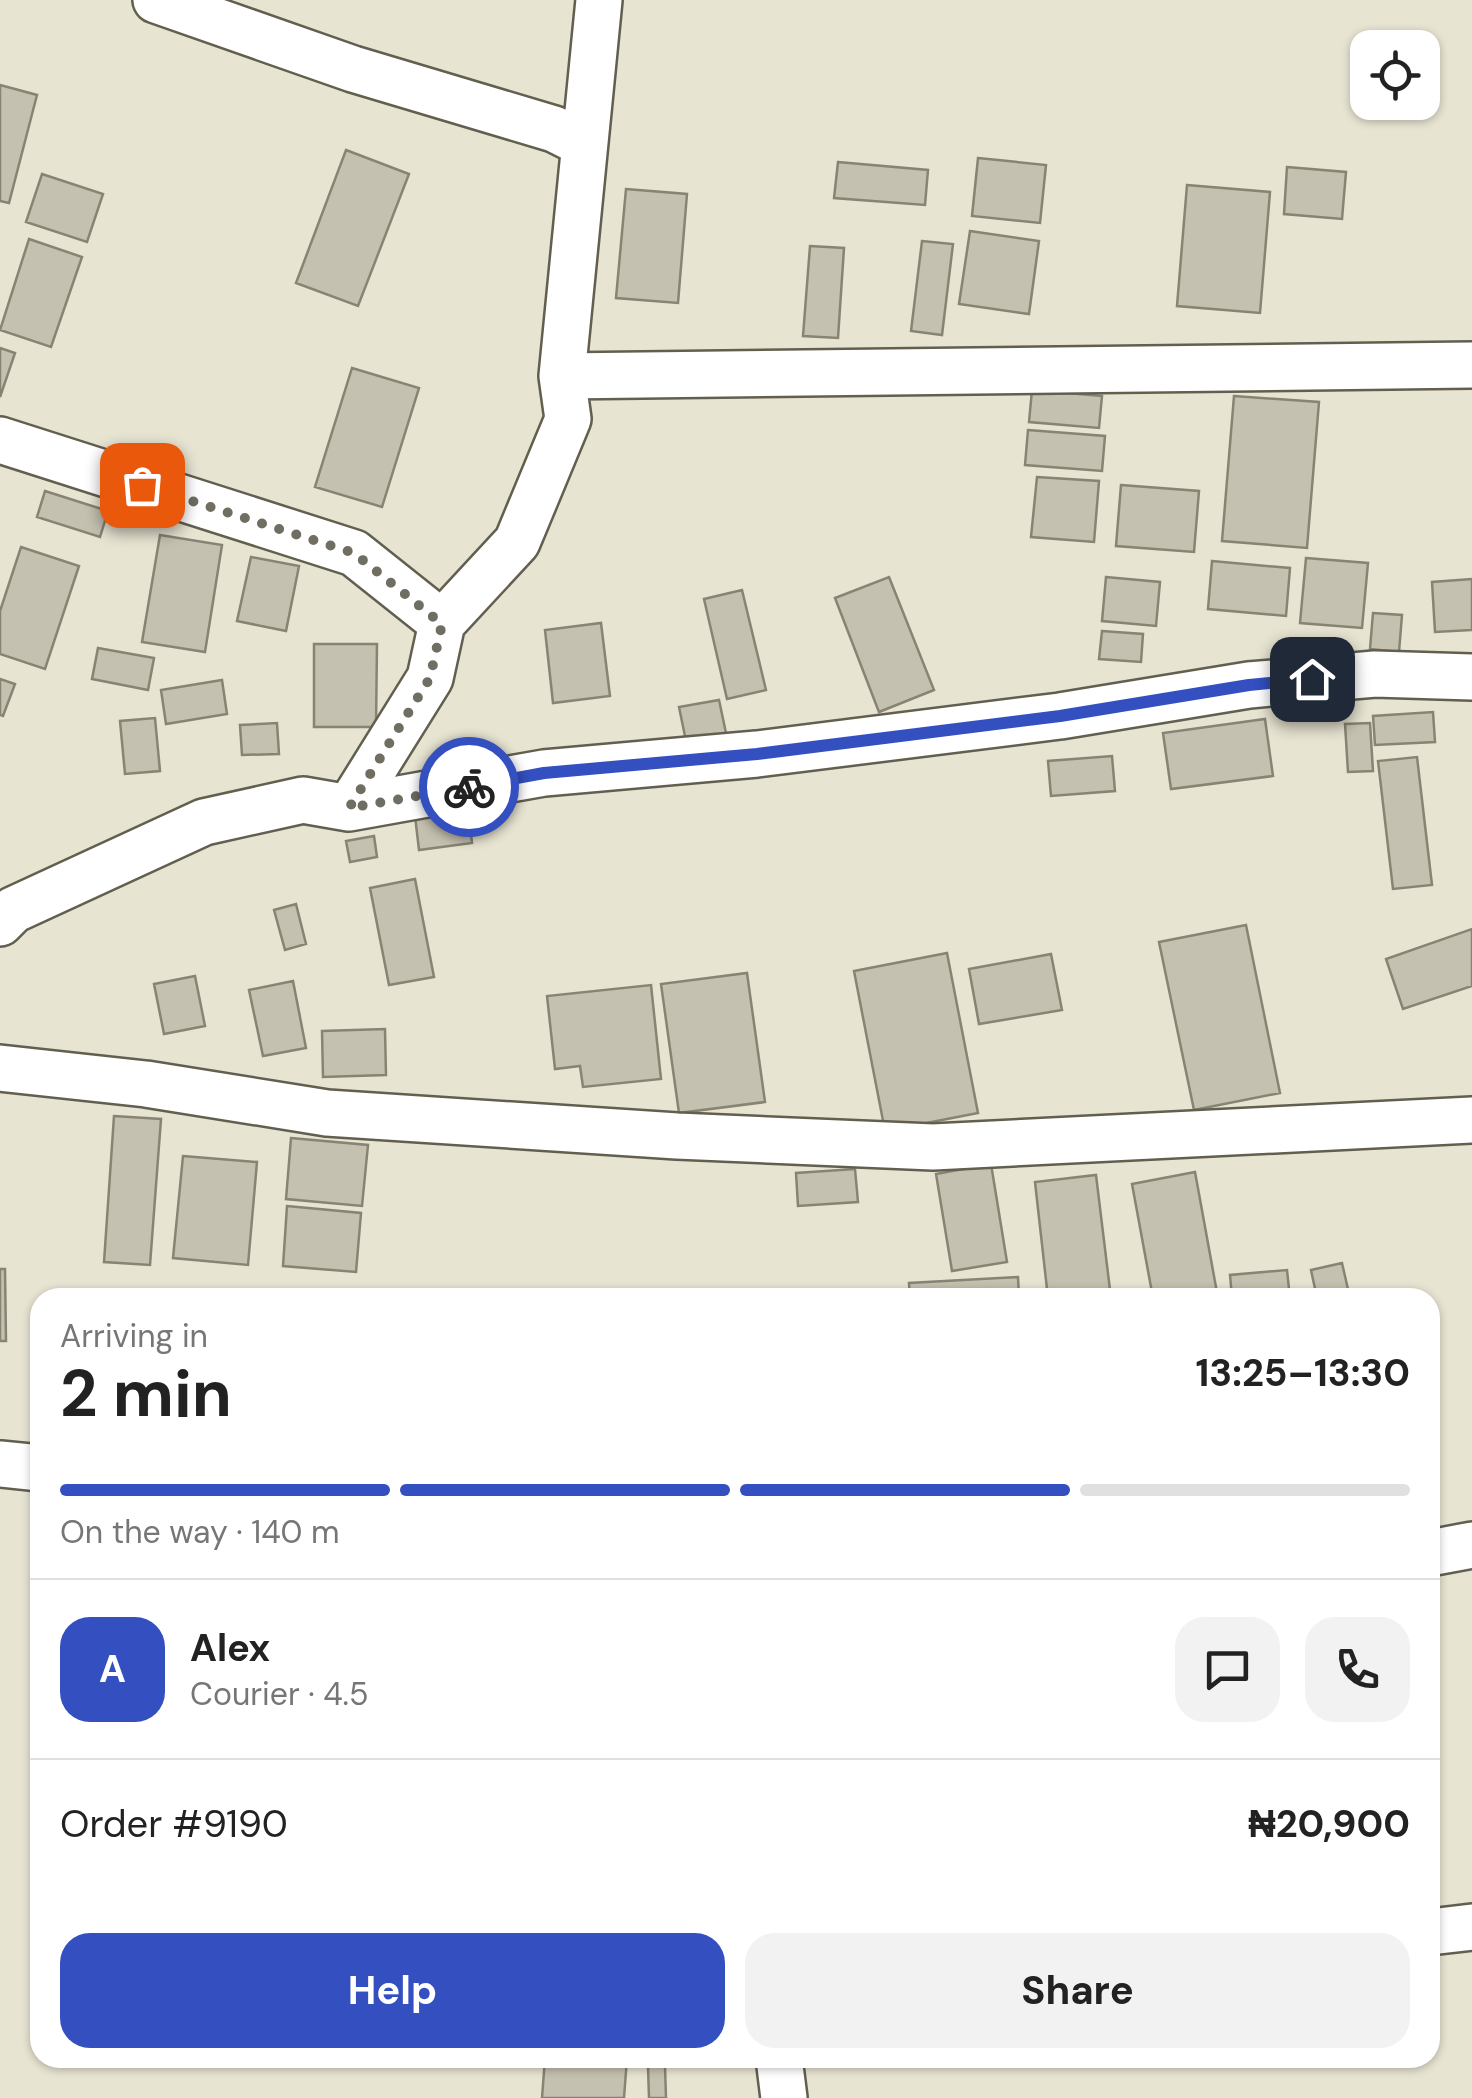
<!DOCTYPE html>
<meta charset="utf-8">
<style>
:root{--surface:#fff;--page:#f2f2f2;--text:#222;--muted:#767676;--line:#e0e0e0;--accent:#334fc0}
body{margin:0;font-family:"DM Sans",sans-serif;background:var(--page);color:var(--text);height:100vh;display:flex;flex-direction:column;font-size:38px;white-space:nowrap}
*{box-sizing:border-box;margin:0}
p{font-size:32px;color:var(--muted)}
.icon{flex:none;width:55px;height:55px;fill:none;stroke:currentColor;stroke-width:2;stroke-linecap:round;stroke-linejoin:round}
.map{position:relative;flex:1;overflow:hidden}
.details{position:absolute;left:30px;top:1288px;width:1410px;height:780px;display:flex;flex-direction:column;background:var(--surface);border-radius:30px;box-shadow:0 2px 8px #0004}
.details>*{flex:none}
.tools{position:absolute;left:1350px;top:30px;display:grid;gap:20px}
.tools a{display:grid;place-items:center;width:90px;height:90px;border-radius:20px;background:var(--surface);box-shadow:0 2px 8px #0004;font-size:50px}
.pin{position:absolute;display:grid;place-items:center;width:85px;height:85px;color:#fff;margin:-42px;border-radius:20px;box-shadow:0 5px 15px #0006}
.courier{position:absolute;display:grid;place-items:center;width:100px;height:100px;margin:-50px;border:8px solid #334fc0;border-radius:50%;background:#fff;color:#222;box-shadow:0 2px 12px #0007}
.overview em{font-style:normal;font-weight:700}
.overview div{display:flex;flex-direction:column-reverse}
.overview{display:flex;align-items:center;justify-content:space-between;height:170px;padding:0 30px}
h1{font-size:65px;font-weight:700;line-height:75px}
.bar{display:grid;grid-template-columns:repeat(4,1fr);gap:15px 10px;align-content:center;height:120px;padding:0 30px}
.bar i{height:12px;border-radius:8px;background:var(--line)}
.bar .current{background:var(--accent)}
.bar p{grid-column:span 4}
.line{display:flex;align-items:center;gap:25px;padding:0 30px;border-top:2px solid var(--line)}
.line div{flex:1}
.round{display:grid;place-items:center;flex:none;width:105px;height:105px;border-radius:30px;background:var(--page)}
.primary-button{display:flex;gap:20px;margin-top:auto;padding:20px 30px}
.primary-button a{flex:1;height:115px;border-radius:30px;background:var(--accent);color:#fff;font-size:40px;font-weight:700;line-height:115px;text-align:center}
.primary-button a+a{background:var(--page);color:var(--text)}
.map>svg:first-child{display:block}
</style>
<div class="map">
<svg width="1472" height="2098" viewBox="0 0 1472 2098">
<rect width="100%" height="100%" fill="#e8e4d2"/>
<path fill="#c5c1b0" stroke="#888474" stroke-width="2.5" d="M 0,85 L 37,95 L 9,203 L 0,201 Z
M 346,150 L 409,174 L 358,306 L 296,283 Z
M 978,158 L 1046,165 L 1040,223 L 972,216 Z
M 838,162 L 928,170 L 925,205 L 834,198 Z
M 1287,167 L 1346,172 L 1342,219 L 1284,214 Z
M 42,174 L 103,194 L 87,242 L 26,222 Z
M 1187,185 L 1270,192 L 1260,313 L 1177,306 Z
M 626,189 L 687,194 L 678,303 L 616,298 Z
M 970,231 L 1039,241 L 1029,314 L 959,304 Z
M 29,239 L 82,257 L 51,347 L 0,330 Z
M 922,241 L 953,244 L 942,335 L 911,331 Z
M 810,246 L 844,248 L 838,338 L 803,336 Z
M 0,348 L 15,353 L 0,397 Z
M 352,368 L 419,388 L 382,507 L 315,487 Z
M 1032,390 L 1102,396 L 1099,428 L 1029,422 Z
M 1234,396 L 1319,402 L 1307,548 L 1222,541 Z
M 1028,430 L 1105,436 L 1102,471 L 1025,465 Z
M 1037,477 L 1099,481 L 1094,542 L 1031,537 Z
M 1121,485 L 1199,491 L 1194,552 L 1116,546 Z
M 45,491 L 108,511 L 100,537 L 37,517 Z
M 160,535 L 222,545 L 205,652 L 142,642 Z
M 21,547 L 79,566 L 45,669 L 0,654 L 0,611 Z
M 251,557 L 299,566 L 286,631 L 237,621 Z
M 1306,558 L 1368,563 L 1362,628 L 1300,623 Z
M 1212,561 L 1290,568 L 1286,616 L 1208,609 Z
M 889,577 L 934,690 L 879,712 L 835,598 Z
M 1106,577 L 1160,582 L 1156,626 L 1102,621 Z
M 1472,579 L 1472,630 L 1435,632 L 1432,582 Z
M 742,590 L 766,690 L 727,699 L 704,599 Z
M 1373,613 L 1402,615 L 1399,652 L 1370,649 Z
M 601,623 L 610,696 L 553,703 L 545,630 Z
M 1102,631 L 1143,634 L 1141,662 L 1099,659 Z
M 314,644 L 377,644 L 376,727 L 314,727 Z
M 98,648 L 154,658 L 148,690 L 92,679 Z
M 0,679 L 15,684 L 3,716 L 0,715 Z
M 222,680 L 227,714 L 166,724 L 161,690 Z
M 719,700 L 726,733 L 686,741 L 679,707 Z
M 1433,712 L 1435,742 L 1375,745 L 1373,716 Z
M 155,718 L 160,771 L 125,774 L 120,721 Z
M 1265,719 L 1273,776 L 1171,789 L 1163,733 Z
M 277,723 L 279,754 L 242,755 L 240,725 Z
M 1370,723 L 1373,771 L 1348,772 L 1345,724 Z
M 1112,756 L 1115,791 L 1051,796 L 1048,761 Z
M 1417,757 L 1432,885 L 1393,889 L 1378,761 Z
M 468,808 L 472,843 L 419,850 L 415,816 Z
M 374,836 L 377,857 L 350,862 L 346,841 Z
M 415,879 L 434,977 L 389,985 L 370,888 Z
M 296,904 L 306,944 L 285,950 L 274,910 Z
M 1246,925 L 1280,1093 L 1194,1110 L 1159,942 Z
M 1472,929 L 1472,986 L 1403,1009 L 1386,959 Z
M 947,953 L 978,1113 L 885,1131 L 854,971 Z
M 1051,954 L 1062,1010 L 979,1024 L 969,969 Z
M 747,973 L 765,1102 L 679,1113 L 661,984 Z
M 195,976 L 205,1026 L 164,1034 L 154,984 Z
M 293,981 L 306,1048 L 263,1056 L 249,990 Z
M 651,985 L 661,1079 L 583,1087 L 580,1066 L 555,1069 L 547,996 Z
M 385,1029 L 386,1075 L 323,1077 L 322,1031 Z
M 114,1116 L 161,1119 L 150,1265 L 104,1262 Z
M 291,1138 L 368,1145 L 362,1206 L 286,1199 Z
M 183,1156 L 257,1162 L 248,1265 L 173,1258 Z
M 991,1164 L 1007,1262 L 952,1271 L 936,1174 Z
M 855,1169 L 858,1202 L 798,1206 L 796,1173 Z
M 1195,1172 L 1218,1298 L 1153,1298 L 1132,1184 Z
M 1096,1175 L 1111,1298 L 1048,1298 L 1035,1182 Z
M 287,1206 L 361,1213 L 356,1272 L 283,1266 Z
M 1342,1263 L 1350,1298 L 1317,1298 L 1311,1270 Z
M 0,1269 L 5,1269 L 6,1341 L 0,1341 Z
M 1287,1270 L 1290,1298 L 1232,1298 L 1230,1275 Z
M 1018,1277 L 1019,1298 L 910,1298 L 909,1283 Z
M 545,2058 L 627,2058 L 624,2098 L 542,2098 Z
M 665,2066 L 666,2098 L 649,2098 L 648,2067 Z"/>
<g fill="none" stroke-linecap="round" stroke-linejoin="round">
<g stroke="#625f4f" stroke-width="50">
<path id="minor" d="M 156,0 L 353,69 L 554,129 L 584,144
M 562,376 L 1472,365
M 0,440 L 354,553 L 442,623
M 349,808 L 430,678 L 442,623 L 517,542 L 568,419 L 562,376 L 599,0
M 0,923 L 13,910 L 204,822 L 303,800 L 349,808 L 544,773 L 757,754 L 1060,716 L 1249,685 L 1375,674 L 1472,677
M 0,1068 L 146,1084 L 327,1113 L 677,1136 L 933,1147 L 1472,1120
M 0,1464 L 40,1468
M 1430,1553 L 1472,1545
M 1430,1932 L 1472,1927
M 779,2058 L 784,2098"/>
</g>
<use href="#minor" stroke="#fff" stroke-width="45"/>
</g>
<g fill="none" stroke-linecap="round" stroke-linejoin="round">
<path stroke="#706e63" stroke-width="10" stroke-dasharray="0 18" d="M 142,485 L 354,553 L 442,624 L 430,678 L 349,808 L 469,787"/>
<path stroke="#334fc0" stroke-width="12" d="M 469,787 L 544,773 L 757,754 L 1060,716 L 1249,685 L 1312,679"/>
</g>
</svg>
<div class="tools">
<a><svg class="icon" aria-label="locate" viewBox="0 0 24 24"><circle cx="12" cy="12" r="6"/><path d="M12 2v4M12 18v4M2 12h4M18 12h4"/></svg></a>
</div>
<div class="pin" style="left:142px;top:485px;background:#ea580c"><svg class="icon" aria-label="bag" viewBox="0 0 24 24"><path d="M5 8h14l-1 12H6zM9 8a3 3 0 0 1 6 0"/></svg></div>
<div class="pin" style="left:1312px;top:679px;background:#1f2937"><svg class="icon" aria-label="home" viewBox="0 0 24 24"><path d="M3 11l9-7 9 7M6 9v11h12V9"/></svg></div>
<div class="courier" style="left:469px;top:787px"><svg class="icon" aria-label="bike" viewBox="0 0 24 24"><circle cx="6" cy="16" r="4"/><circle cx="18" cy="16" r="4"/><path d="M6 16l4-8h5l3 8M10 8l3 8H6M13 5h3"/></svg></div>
<section class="details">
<div class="overview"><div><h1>2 min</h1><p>Arriving in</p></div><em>13:25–13:30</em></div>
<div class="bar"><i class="current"></i><i class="current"></i><i class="current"></i><i></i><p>On the way · 140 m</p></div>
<div class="line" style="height:180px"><b class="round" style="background:var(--accent);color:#fff">A</b><div><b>Alex</b><p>Courier · 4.5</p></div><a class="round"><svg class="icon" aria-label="chat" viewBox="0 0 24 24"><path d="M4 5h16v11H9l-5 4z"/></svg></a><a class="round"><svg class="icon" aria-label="phone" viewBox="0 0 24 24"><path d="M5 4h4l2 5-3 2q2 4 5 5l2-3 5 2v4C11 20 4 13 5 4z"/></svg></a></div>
<div class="line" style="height:130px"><div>Order #9190</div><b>₦20,900</b></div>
<div class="primary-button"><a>Help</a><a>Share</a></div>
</section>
</div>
